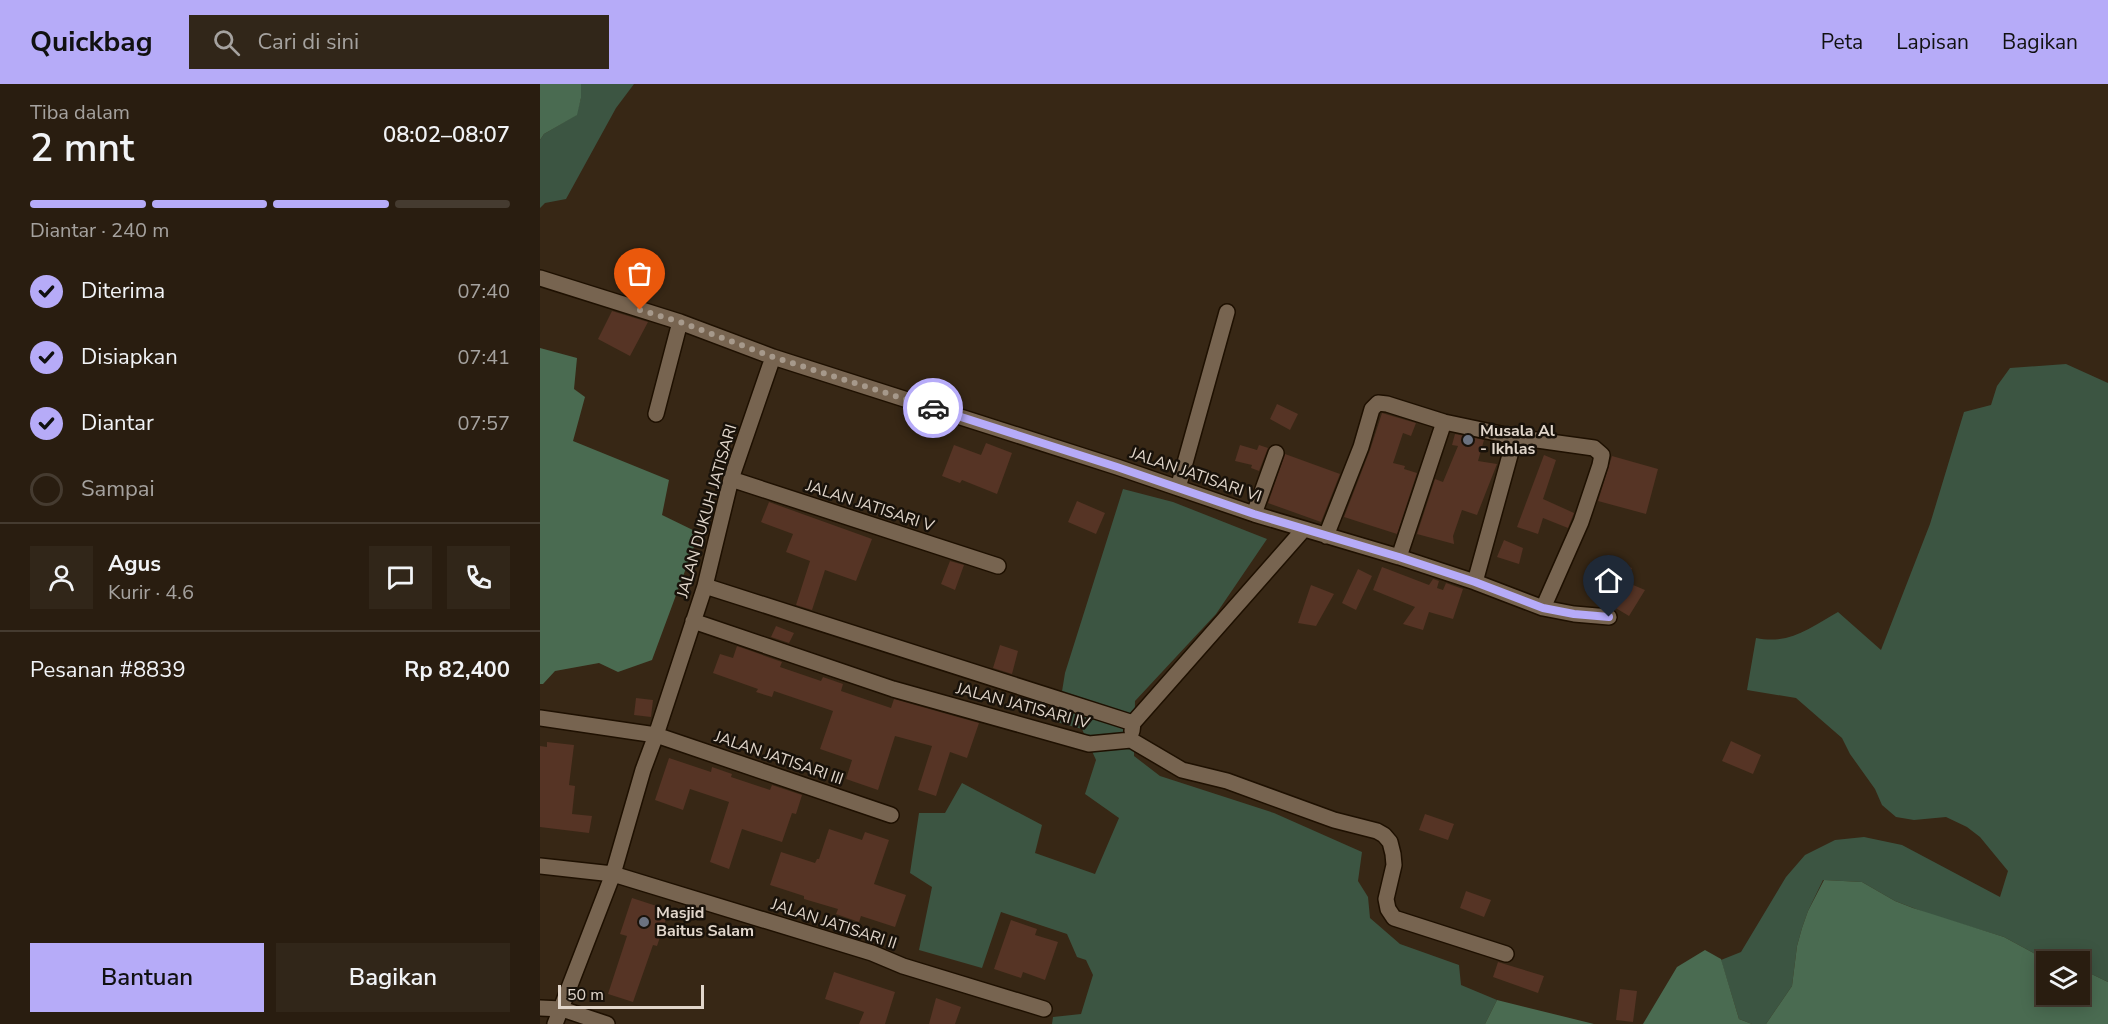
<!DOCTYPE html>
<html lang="id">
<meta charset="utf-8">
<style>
:root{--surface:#291d10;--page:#312619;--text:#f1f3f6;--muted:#a5a29f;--line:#453b30;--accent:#b6abf8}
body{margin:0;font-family:"Nunito Sans",sans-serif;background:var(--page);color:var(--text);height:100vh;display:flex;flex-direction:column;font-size:22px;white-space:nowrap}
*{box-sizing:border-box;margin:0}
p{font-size:20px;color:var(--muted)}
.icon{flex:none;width:33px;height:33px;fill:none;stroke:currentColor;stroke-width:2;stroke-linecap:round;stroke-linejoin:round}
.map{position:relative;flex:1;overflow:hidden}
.panel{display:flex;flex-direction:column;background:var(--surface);width:540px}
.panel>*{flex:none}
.tools{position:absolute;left:1496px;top:867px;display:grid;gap:12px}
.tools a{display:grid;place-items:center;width:54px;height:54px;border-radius:0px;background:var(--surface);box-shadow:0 3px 15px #0003,0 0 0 2px var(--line);font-size:30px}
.scale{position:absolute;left:18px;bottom:15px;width:146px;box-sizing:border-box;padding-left:6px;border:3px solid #e1d6cb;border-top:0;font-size:16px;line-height:21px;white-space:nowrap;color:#e1d6cb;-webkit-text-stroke:4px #19120a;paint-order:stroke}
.pin{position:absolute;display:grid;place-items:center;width:51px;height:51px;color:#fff;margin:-62px -26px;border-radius:50% 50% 50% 0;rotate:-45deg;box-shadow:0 0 6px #0007}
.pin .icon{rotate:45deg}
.courier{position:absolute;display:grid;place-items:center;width:60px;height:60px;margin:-30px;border:4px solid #b6abf8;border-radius:50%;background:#fff;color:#222;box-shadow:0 2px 8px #0007}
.overview em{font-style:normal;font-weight:600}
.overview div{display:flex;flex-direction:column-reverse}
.overview{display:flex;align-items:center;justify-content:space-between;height:102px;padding:0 30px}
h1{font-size:39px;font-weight:600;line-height:45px}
.bar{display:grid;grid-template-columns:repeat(4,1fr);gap:9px 6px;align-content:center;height:72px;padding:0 30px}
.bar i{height:8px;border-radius:4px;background:var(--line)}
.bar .active{background:var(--accent)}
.bar p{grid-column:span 4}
.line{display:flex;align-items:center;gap:15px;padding:0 30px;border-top:2px solid var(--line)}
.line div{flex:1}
.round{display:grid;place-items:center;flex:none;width:63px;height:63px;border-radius:0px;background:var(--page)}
ol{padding:0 30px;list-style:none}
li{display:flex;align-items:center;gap:18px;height:66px}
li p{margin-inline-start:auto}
li .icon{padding:6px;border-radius:50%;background:var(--accent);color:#111;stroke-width:4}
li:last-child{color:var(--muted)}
li i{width:33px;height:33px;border:3px solid var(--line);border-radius:50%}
.primary-button{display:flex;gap:12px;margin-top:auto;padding:12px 30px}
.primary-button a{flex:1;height:69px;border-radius:0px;background:var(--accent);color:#111;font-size:24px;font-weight:600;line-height:69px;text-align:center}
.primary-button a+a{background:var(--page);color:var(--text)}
header{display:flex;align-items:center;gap:36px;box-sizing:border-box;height:84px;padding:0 30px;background:var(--accent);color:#111}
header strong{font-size:28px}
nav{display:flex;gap:33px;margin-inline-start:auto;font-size:21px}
.search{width:420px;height:54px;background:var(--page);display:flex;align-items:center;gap:15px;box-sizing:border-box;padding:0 21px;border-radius:0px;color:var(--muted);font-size:22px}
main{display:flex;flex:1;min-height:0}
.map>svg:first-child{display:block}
</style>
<header>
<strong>Quickbag</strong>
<div class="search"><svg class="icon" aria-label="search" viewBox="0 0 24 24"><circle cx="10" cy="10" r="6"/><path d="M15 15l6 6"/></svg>Cari di sini</div>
<nav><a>Peta</a><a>Lapisan</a><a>Bagikan</a></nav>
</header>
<main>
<section class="panel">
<div class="overview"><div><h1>2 mnt</h1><p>Tiba dalam</p></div><em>08:02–08:07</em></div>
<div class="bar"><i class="active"></i><i class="active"></i><i class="active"></i><i></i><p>Diantar · 240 m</p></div>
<ol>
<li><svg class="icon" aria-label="check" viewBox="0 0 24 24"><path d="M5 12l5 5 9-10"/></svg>Diterima<p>07:40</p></li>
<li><svg class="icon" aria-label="check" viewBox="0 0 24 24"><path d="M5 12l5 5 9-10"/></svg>Disiapkan<p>07:41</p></li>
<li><svg class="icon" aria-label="check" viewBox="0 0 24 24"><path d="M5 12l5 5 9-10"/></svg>Diantar<p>07:57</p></li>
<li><i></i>Sampai</li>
</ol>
<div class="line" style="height:108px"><a class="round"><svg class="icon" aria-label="person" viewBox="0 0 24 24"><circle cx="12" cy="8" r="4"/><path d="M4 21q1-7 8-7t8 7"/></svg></a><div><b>Agus</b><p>Kurir · 4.6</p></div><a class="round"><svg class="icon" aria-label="chat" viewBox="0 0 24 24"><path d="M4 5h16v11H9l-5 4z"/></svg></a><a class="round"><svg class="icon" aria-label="phone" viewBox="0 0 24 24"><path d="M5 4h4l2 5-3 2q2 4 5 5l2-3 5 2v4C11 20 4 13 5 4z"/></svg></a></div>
<div class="line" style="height:78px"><div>Pesanan #8839</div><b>Rp 82,400</b></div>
<div class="primary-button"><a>Bantuan</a><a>Bagikan</a></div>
</section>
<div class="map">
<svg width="1568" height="940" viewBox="0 0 1568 940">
<rect width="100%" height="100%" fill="#372715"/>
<path fill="#3c5542" d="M 41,0 L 94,0 L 76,24 L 26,115 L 5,119 L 0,124 L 0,56 L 4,50 L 36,31 L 41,14 Z
M 1526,280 L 1568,299 L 1568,898 L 1539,884 L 1539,878 L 1522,877 L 1497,871 L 1464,853 L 1389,830 L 1355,817 L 1322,798 L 1283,796 L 1268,827 L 1262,844 L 1257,862 L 1252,902 L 1226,940 L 1212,940 L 1199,935 L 1181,876 L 1201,868 L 1246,793 L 1265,771 L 1295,756 L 1324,753 L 1362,761 L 1460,813 L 1468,787 L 1440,753 L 1427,743 L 1406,733 L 1374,736 L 1356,733 L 1342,721 L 1335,705 L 1310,670 L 1302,654 L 1256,614 L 1207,606 L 1216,554 C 1249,561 1270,544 1298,528 L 1341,566 L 1390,440 L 1424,328 L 1451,321 L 1457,302 L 1470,284 Z
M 583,405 L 633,418 L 727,455 L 676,530 L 595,617 L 594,672 L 620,692 L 734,729 L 822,768 L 818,797 L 828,813 L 830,834 L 860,860 L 919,881 L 921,901 L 957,916 L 945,940 L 512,940 L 513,933 L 541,930 L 553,891 L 546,876 L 537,873 L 527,850 L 461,828 L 442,884 L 379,866 L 392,803 L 370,789 L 379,729 L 405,729 L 422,699 L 502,741 L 495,769 L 555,790 L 579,734 L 545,710 L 556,676 L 542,645 L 517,638 L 525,589 Z"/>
<path fill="#4a6b51" d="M 0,0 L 41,0 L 41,14 L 37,31 L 4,50 L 0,56 Z
M 0,264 L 37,274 L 34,305 L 45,313 L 33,357 L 129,396 L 122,431 L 159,449 L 112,576 L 78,588 L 59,579 L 15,587 L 3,600 L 0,600 Z
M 1284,796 L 1322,798 L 1355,817 L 1373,824 L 1464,853 L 1497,871 L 1522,877 L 1506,878 L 1506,910 L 1539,910 L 1539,884 L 1568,898 L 1568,940 L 1226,940 L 1252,902 L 1257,862 L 1262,844 L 1268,827 Z
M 1165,866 L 1181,875 L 1199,935 L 1212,940 L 1103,940 L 1137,883 Z
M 957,916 L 1054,940 L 945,940 Z"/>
<path fill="#563425" d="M 72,227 L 108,238 L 90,272 L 58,255 Z
M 737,320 L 758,330 L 750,346 L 730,335 Z
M 842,329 L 876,339 L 871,352 L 863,349 L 853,379 L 865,382 L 864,385 L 877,389 L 857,450 L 804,433 L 830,366 Z
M 915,350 L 944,356 L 938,377 L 957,380 L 937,431 L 922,426 L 913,452 L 914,460 L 877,450 L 895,395 L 903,398 L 918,362 L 912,361 Z
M 446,359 L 472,369 L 457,410 L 422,396 L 420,399 L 402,392 L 414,361 L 441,371 Z
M 700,361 L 717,366 L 719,361 L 728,364 L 719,387 L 711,384 L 712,381 L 695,377 Z
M 745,370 L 800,390 L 781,438 L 728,419 Z
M 1004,371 L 1016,376 L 1003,415 L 1034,429 L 1028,444 L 1003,434 L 998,450 L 977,443 Z
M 1072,372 L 1118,385 L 1106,430 L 1058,417 Z
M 537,417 L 565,429 L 556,450 L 528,438 Z
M 229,418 L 332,455 L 316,497 L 285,486 L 272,526 L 256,521 L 270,477 L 246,468 L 253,450 L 221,438 Z
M 964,456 L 983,464 L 979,480 L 957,473 Z
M 410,477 L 424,481 L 415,506 L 401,500 Z
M 1072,477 L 1092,484 L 1086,498 L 1062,503 Z
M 842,483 L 889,501 L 893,495 L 899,497 L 897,504 L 903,506 L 906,499 L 923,505 L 913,535 L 889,528 L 883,546 L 863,540 L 875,523 L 833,506 Z
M 818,485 L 832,492 L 816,526 L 802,519 Z
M 1086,498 L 1105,506 L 1089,532 L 1074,523 Z
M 771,501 L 794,510 L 776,542 L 758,539 Z
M 236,542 L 254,549 L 249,559 L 231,553 Z
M 460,561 L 478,567 L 472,590 L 453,584 Z
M 197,562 L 242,578 L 240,583 L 281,597 L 283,593 L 303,600 L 301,607 L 351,624 L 354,615 L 439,639 L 427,674 L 410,668 L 396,712 L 378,706 L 392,662 L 355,652 L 338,706 L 306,695 L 312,676 L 280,665 L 293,627 L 234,607 L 232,613 L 216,608 L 218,605 L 173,589 L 180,570 L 193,574 Z
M 96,614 L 113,616 L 111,633 L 94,631 Z
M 1191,657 L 1221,671 L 1213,690 L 1182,677 Z
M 7,658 L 34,661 L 29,701 L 35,702 L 32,730 L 52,732 L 49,749 L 0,743 L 0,662 L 7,663 Z
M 129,674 L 171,688 L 172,683 L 192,690 L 191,693 L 230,706 L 232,701 L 262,711 L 256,730 L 252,729 L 242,758 L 202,745 L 189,785 L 170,778 L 189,718 L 150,705 L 143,726 L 115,716 Z
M 885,730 L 914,740 L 908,756 L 879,746 Z
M 289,745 L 322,756 L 325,748 L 349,756 L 334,800 L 366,811 L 355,843 L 321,832 L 319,838 L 296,830 L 298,825 L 264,815 L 264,812 L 230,801 L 241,768 L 275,779 L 277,775 L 279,775 Z
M 926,807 L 951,816 L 944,833 L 920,824 Z
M 92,814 L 129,826 L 117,862 L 113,861 L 93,918 L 68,910 L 87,852 L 80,850 Z
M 471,836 L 497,845 L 495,851 L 518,858 L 505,896 L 483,888 L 481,894 L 454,885 Z
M 958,878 L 1004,892 L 998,909 L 953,893 Z
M 294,888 L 355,908 L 345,940 L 319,940 L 324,928 L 285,915 Z
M 1080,905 L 1097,907 L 1093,938 L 1076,936 Z
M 396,914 L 421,923 L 415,940 L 389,940 Z"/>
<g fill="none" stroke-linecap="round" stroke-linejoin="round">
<g stroke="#1e1001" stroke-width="18">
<path id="minor" d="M 0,194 L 140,238 L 233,273 L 577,383 L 714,430 L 859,473 L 935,498 L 1003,524 L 1034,530 L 1069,533
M 116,330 L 140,238
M 191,395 L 458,482
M 638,404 L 687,228
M 714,430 L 736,369
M 786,452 L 821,363 L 832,325 L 838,319 L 847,320 L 904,338 L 975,353 L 1054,364 L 1062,371 L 1060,381 L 1041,438 L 1003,524
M 859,473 L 904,338
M 935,498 L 975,353
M 165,502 L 593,639
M 153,537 L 353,605 L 549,660 L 591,656 L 642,686 L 687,697 L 794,736 L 837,747 L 844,751 L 850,758 L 853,770 L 854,781 L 846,815 L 848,825 L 854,834 L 966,870
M 0,634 L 116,651 L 351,731
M 592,647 L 593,639 L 764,445
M 0,782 L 73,790 L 332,869 L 363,882 L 504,925
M 0,924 L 22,925 L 67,940
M 15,940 L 73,790 L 103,686 L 116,651 L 165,502 L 191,395 L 233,273"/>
</g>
<use href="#minor" stroke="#776450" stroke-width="15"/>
</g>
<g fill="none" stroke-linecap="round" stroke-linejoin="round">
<path stroke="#a6998b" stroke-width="6" stroke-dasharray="0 10.8" d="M 100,226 L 140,238 L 233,273 L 393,324"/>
<path stroke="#b6abf8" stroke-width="8" d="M 393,324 L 577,383 L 714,430 L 859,473 L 935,498 L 1003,524 L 1034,530 L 1069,533"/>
</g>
<g fill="#6b7280" stroke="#19120a" stroke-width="2">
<circle cx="928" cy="356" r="6"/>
<circle cx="104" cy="838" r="6"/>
</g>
<g text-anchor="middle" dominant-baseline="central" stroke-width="5" stroke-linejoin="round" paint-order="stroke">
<g font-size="16" font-weight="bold" fill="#e1d6cb" stroke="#19120a" text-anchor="start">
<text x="940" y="347">Musala Al<tspan x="940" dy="18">- Ikhlas</tspan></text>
<text x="116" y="829">Masjid<tspan x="116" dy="18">Baitus Salam</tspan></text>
</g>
<g font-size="16" fill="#e1d6cb" stroke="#19120a">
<text transform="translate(656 391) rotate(19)">JALAN JATISARI VI</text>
<text transform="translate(330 422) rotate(18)">JALAN JATISARI V</text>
<text transform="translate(167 427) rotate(-74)">JALAN DUKUH JATISARI</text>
<text transform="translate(483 622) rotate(15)">JALAN JATISARI IV</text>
<text transform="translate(239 674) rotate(19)">JALAN JATISARI III</text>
<text transform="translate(294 840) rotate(18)">JALAN JATISARI II</text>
</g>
</g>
</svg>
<div class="tools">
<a><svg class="icon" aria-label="layers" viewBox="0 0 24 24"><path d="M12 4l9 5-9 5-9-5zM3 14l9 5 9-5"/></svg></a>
</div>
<div class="scale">50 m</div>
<div class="pin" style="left:100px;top:226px;background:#ea580c"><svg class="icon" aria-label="bag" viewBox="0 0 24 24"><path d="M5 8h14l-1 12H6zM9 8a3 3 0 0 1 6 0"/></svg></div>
<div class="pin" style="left:1069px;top:533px;background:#1f2937"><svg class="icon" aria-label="home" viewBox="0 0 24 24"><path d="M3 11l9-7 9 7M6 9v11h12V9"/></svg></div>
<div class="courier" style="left:393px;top:324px"><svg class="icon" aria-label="car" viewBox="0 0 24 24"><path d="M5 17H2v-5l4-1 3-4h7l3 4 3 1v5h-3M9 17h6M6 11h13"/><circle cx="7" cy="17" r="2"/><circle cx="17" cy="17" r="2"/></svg></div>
</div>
</main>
